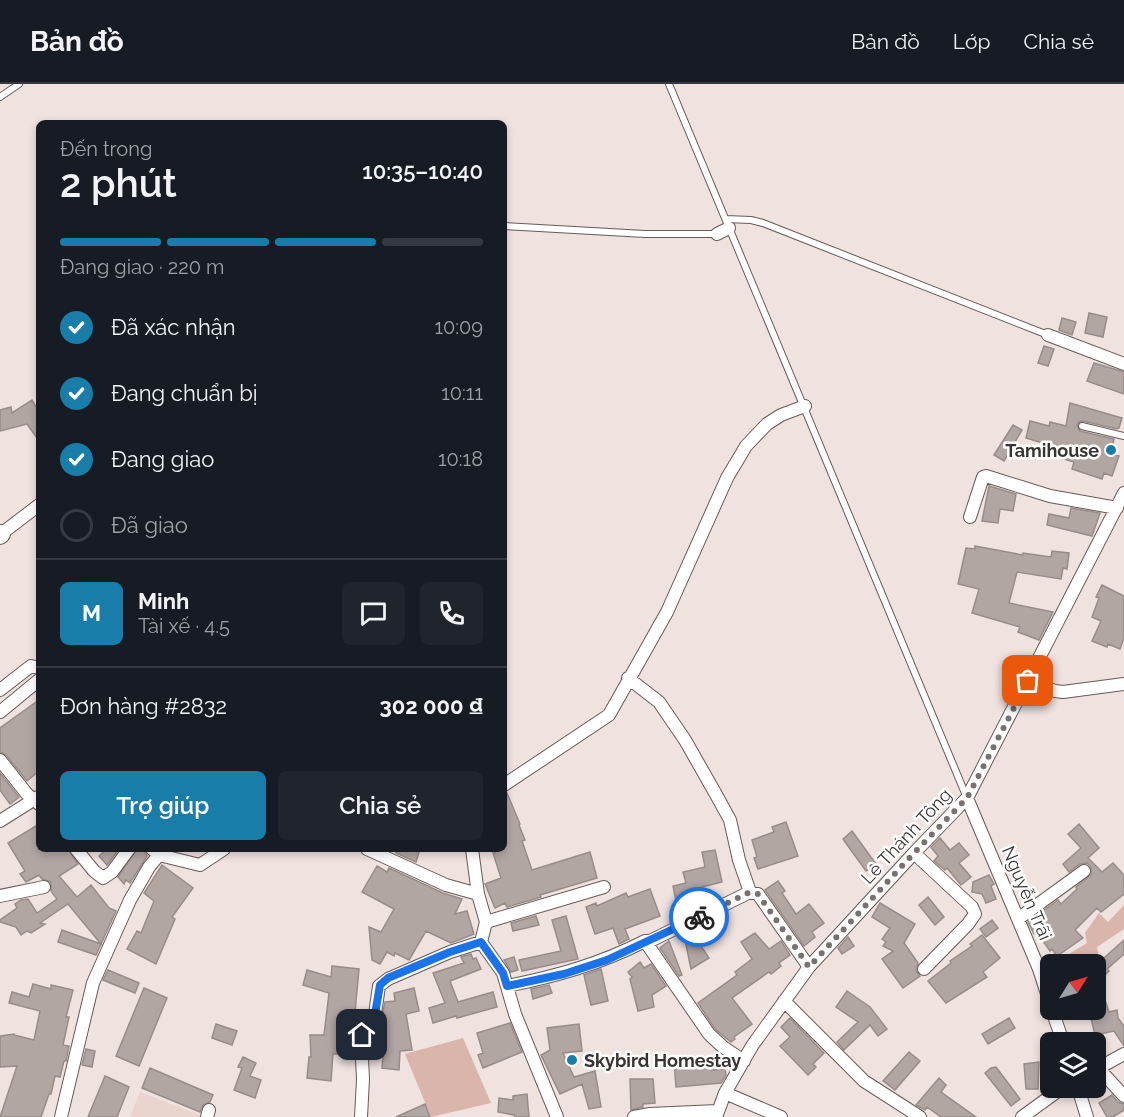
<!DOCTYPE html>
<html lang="vi">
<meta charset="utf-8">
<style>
:root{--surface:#171b24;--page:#20242c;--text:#f1f3f6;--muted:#9ea1a6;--line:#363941;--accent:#187da8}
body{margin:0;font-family:Raleway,sans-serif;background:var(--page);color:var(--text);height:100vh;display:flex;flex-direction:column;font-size:22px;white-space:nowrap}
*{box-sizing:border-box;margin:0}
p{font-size:20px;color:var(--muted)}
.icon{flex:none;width:33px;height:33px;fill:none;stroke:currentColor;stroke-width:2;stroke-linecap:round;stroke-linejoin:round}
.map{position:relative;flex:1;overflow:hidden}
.side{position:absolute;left:36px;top:36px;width:471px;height:732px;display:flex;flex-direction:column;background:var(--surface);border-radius:9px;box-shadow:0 3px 9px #0003}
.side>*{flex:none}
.needle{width:39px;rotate:53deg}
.controls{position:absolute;left:1040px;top:870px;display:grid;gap:12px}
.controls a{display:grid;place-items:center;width:66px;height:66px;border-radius:9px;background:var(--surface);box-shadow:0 3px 9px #0003;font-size:30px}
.pin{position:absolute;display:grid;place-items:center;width:51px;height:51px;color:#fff;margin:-26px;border-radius:12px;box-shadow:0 3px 9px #0006}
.courier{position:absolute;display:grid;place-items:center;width:60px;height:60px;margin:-30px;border:4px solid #1a73e8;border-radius:50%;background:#fff;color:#222;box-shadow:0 2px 8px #0007}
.summary em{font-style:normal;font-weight:600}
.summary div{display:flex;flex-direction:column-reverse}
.summary{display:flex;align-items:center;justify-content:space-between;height:102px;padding:0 24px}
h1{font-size:39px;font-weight:600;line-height:45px}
.bar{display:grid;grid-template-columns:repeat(4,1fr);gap:9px 6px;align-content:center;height:72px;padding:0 24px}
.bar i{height:8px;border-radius:4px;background:var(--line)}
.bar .on{background:var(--accent)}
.bar p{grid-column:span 4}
.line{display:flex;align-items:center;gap:15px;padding:0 24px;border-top:2px solid var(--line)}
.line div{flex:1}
.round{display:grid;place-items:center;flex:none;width:63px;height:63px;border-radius:9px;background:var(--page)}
ol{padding:0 24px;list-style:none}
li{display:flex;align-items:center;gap:18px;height:66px}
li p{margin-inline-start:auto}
li .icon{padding:6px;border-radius:50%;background:var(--accent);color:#fff;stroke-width:4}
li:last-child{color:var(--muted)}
li i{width:33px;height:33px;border:3px solid var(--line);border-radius:50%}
.primary-button{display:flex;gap:12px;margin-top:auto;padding:12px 24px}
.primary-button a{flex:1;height:69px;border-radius:9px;background:var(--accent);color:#fff;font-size:24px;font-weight:600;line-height:69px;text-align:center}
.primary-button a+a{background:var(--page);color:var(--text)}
header{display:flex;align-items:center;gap:36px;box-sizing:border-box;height:84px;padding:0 30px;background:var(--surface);border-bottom:2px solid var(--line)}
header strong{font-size:28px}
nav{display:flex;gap:33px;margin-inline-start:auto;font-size:21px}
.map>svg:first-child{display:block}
</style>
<header>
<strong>Bản đồ</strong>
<nav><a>Bản đồ</a><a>Lớp</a><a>Chia sẻ</a></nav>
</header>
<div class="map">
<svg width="1124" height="1033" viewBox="0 0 1124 1033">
<rect width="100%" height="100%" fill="#efe2df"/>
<path fill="#e9d4ce" d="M 140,1008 L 205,1033 L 130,1033 Z"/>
<path fill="#d9b5ab" d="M 1124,821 L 1124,845 L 1097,863 L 1099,874 L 1093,880 L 1084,880 L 1080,877 L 1063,880 L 1064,873 L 1087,859 L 1085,849 L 1099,829 L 1108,838 Z
M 463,954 L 491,1019 L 431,1033 L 405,970 Z"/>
<path fill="#b2a6a3" stroke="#988c89" stroke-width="1.5" d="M 1089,229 L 1107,233 L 1103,253 L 1085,249 Z
M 1062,234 L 1076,238 L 1072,251 L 1059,246 Z
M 1044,262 L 1054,265 L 1048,282 L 1038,279 Z
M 1094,279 L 1124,288 L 1124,310 L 1087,297 Z
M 32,316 L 39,328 L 39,357 L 27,340 L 0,347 L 0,326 L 11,323 L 12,329 Z
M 1070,319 L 1122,334 L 1119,344 L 1117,345 L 1083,337 L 1079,338 L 1077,341 L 1080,347 L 1114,355 L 1111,370 L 1119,372 L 1112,392 L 1104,389 L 1102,395 L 1072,385 L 1074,378 L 1043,369 L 1046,360 L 1026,354 L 1030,337 L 1049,342 L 1050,338 L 1066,342 Z
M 1013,341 L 1022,346 L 1004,377 L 994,371 Z
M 989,402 L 1016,410 L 1013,427 L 1000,425 L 998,439 L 982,437 Z
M 1071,424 L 1100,429 L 1092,452 L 1047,441 L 1049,430 L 1069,434 Z
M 975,462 L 1023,471 L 1023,469 L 1051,473 L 1052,467 L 1069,469 L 1067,485 L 1063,484 L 1061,495 L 1017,488 L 1009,519 L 1053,528 L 1039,556 L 1018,548 L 1020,543 L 972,529 L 979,505 L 958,500 L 966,464 L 975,465 Z
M 1102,501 L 1124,512 L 1124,554 L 1120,565 L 1108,560 L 1107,563 L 1092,557 L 1101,537 L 1092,533 L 1099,514 L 1096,513 Z
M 39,616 L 39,687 L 27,697 L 6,671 L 0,668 L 0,644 Z
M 0,689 L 19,713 L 10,720 L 0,706 Z
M 504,709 L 507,709 L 520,740 L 519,741 L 525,756 L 522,757 L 532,786 L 590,768 L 597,794 L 540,811 L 541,813 L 507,823 L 505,819 L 495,824 L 485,800 L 501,794 L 493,769 L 495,769 L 494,765 L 504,765 Z
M 786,738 L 798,772 L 758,785 L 754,774 L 757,773 L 752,756 L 774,748 L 772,743 Z
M 39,740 L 39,765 L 68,765 L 78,780 L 59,792 L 77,813 L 91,801 L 109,824 L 116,827 L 96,871 L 58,858 L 62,846 L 101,860 L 68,820 L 40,839 L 45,840 L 31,849 L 27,847 L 21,851 L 16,843 L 0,838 L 0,836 L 17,824 L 15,820 L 21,816 L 28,815 L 37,829 L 57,815 L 51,807 L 51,798 L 42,795 L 39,791 L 26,798 L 20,790 L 25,787 L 8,759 Z
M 1079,740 L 1099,764 L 1088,774 L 1102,788 L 1113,779 L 1124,791 L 1124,810 L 1101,828 L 1097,824 L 1075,846 L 1083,854 L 1057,872 L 1052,865 L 1050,867 L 1037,848 L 1034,850 L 1028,838 L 1058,816 L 1061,820 L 1077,805 L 1076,803 L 1091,791 L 1091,783 L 1087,779 L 1080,780 L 1069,788 L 1063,780 L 1081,764 L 1068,750 Z
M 852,747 L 876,780 L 866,787 L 843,755 Z
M 940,754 L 950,766 L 959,759 L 969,771 L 959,779 L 971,793 L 961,801 L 947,784 L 945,786 L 934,777 L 938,772 L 931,763 Z
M 107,765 L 119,765 L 107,781 L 99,772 Z
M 137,765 L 144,765 L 147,772 L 130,799 L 126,796 L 124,800 L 118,793 Z
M 398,765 L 420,765 L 416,778 L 396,769 Z
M 715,766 L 722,798 L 702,803 L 703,807 L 686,811 L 686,814 L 676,817 L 673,802 L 686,799 L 683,788 L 705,783 L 702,768 Z
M 162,781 L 193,804 L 172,833 L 175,835 L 156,880 L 127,865 L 137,847 L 141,849 L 154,817 L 144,809 Z
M 377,782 L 387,788 L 389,784 L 443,809 L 462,815 L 455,830 L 467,827 L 474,850 L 451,859 L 426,847 L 409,876 L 395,869 L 394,872 L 387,868 L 380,880 L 372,876 L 369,843 L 381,848 L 394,825 L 362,808 Z
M 989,791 L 994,800 L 991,802 L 996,815 L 986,819 L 982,810 L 972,808 L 973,798 Z
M 778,797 L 785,807 L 782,809 L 796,830 L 809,820 L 824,839 L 812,848 L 815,853 L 804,862 L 765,806 Z
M 650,805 L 660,832 L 625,845 L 629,855 L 619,860 L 613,844 L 595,850 L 586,823 L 596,819 L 597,822 L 626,809 L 628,813 Z
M 928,813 L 944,833 L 935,841 L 919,821 Z
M 880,819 L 915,840 L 904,859 L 918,879 L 916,887 L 920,892 L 903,904 L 882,875 L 893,867 L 883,862 L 886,858 L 882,855 L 890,844 L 872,833 Z
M 536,832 L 539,841 L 513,847 L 511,839 Z
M 566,832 L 578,875 L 522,887 L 519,876 L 561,867 L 552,836 Z
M 992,836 L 998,844 L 986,853 L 980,845 Z
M 755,849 L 769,865 L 781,857 L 790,871 L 779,879 L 781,882 L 771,890 L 769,888 L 732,914 L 752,940 L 734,953 L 735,955 L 731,958 L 715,945 L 698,919 L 737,891 L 735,888 L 752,875 L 741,858 Z
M 693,850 L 709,874 L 691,885 L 685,856 Z
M 982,851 L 1000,874 L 983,888 L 987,893 L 946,919 L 928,897 L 951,879 L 950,877 L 972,862 L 970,860 Z
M 848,853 L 854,862 L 842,870 L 838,864 Z
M 1124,856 L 1124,870 L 1107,885 L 1109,887 L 1099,897 L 1109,928 L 1117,926 L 1118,934 L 1124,942 L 1124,962 L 1114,947 L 1095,951 L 1089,926 L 1095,926 L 1095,882 Z
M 669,857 L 682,891 L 679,892 L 660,864 Z
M 471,870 L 473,875 L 476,874 L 481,885 L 450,897 L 458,918 L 493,908 L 497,923 L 457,934 L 456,932 L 433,939 L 429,924 L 445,919 L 433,889 L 464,879 L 461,873 Z
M 514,873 L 518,886 L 511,888 L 504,876 Z
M 640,878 L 644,884 L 651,880 L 666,902 L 652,911 L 654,923 L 638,927 L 630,895 L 632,893 L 628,888 Z
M 332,882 L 359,885 L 354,939 L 346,938 L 347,969 L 333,970 L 331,997 L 307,994 L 309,973 L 311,973 L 310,951 L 324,951 L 329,909 L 303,901 L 307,886 L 331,893 Z
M 601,885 L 608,917 L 591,921 L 584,891 Z
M 108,886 L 139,899 L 135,909 L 103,896 Z
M 33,900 L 51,905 L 51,901 L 73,906 L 66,933 L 69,933 L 63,961 L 69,962 L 66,977 L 64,977 L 60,993 L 55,992 L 51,1010 L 49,1010 L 41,1033 L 0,1033 L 17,982 L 0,983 L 0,952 L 14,950 L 14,951 L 34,956 L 40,927 L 9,919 L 12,908 L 29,913 Z
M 549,901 L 552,909 L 533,915 L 531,905 Z
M 144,904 L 167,914 L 139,982 L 116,972 Z
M 414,904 L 419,927 L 406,930 L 412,966 L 400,967 L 399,986 L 382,984 L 384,957 L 372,959 L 371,952 L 379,946 L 385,918 L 395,917 L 394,909 Z
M 847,907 L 870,923 L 887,945 L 878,952 L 870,941 L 844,966 L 837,958 L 858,938 L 836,923 Z
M 790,934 L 824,969 L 813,980 L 816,983 L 808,991 L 780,962 L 790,953 L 781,943 Z
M 1009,934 L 1015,944 L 988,960 L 982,950 Z
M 510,939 L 522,968 L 483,984 L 478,971 L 483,969 L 477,949 Z
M 216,940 L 237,947 L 232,961 L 212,954 Z
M 579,940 L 582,967 L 563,969 L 574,993 L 595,987 L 601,1023 L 589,1025 L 582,1000 L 560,1010 L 541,971 L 550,966 L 547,944 Z
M 86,965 L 95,967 L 92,983 L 82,981 Z
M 909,968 L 920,977 L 895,1006 L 883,997 Z
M 710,972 L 712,986 L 725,985 L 726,991 L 721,999 L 676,1003 L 674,977 Z
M 243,973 L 256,979 L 250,992 L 261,996 L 255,1014 L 234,1006 L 242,984 L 238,983 Z
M 1039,978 L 1038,1005 L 1026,1005 L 1024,980 Z
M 996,983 L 1020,1015 L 1011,1022 L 985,989 L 991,984 Z
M 150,984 L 213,1011 L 210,1018 L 203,1021 L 200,1028 L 142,1004 Z
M 105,992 L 129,1003 L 117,1033 L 88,1033 Z
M 939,994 L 946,1001 L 941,1008 L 976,1033 L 941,1033 L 927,1023 L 925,1026 L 916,1021 Z
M 630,995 L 653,995 L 655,1019 L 643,1020 L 643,1023 L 631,1026 Z
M 527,1010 L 529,1033 L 515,1033 L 514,1031 L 498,1028 L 499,1014 L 513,1016 L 513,1012 Z
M 1112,1011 L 1118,1018 L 1124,1020 L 1124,1026 L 1113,1033 L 1107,1033 L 1099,1019 Z
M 425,1020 L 430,1033 L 396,1033 Z"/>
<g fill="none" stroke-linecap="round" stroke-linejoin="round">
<g stroke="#665b58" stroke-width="8">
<path id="lane" d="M 669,0 L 967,714
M 0,13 L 19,0
M 726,135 L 751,136 L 763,139 L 1048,251
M 504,142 L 645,150 L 717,150
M 1082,342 L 1124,352"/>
</g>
<g stroke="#665b58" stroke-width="14">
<path id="street" d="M 717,150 L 729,144
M 1048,251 L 1124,280
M 970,433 L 983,393 L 986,392 L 1050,412 L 1117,424
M 1,450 L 39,421
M 628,594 L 659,618 L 685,656 L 718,714 L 730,736 L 739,776 L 750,808
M 1028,597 L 1055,607 L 1063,608 L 1124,600
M 0,606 L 31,582 L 39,584
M 0,628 L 39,596
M 0,676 L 27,710 L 39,720
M 504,701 L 609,631 L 667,528 L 727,394 L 746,362 L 767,340 L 781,331 L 805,322
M 967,714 L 1039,885 L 1050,919
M 0,737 L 38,713
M 76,765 L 94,787 L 103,794 L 112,788 L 129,765
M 152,765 L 159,771 L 200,781 L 224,765
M 367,765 L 446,801 L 478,810
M 472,765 L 478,810 L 486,838 L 481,858 L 503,889 L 515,930 L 557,1033
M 914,769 L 972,823 L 975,830 L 968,840 L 924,885
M 0,812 L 44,803
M 1018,835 L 1084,787
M 486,838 L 604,803
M 645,857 L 709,950 L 723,963 L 744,977
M 507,902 C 557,892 600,880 645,857 L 650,857 L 750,808 L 758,810 L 809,883
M 784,917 L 864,997 L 920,1033
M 1052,926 L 1063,958
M 1099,985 L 1124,1012
M 1095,986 L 1124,970
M 1078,1004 L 1087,1033
M 725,1009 L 781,1033
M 61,1033 L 93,899 L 130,816 L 149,783 L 159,771
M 207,1033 L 209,1026
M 361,1033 L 363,995 L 361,954 L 363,948 L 374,937 L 379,902 L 388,895 L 450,868 L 481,858
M 634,1033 L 650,1030 L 717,1027
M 716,1033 L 725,1009 L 752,962 L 809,883 L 914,769 L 967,714 L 1124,409
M 1022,1033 L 1062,1004"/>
</g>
<g stroke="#665b58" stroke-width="20">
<path id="secondary" d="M 0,451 L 1,450"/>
</g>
<use href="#lane" stroke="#fff" stroke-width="6"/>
<use href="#street" stroke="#fff" stroke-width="12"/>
<use href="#secondary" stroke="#fff" stroke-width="18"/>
</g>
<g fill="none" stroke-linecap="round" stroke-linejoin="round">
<path stroke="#79716f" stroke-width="6" stroke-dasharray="0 10.8" d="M 699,833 L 750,808 L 758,810 L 809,883 L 914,769 L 967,714 L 1028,597"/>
<path stroke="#1a73e8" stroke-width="8" d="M 362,951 L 374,936 L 380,901 L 388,894 L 450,868 L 481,858 L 503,889 L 507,902 L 564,890 L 607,876 L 699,833"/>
</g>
<g fill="#187da8" stroke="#fff" stroke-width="2">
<circle cx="1111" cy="366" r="6"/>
<circle cx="572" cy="976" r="6"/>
</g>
<g text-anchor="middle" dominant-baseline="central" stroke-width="5" stroke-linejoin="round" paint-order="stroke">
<g font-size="18" font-weight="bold" fill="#393433" stroke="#fff" text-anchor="end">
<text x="1099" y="366">Tamihouse</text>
<text x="584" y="976" text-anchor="start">Skybird Homestay</text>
</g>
<g font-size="18" fill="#393433" stroke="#fff">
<text transform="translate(906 752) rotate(-47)">Lê Thánh Tông</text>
<text transform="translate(1027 809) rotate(67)">Nguyễn Trãi</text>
</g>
</g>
</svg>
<div class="controls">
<a><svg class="needle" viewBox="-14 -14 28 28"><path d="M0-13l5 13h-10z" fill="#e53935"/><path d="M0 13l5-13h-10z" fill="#9ea1a6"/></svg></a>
<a><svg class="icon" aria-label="layers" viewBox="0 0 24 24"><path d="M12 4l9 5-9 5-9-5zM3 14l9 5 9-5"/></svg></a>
</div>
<div class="pin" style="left:1028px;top:597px;background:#ea580c"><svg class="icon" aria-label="bag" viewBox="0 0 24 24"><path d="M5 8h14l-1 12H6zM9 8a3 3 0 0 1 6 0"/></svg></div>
<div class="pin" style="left:362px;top:951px;background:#1f2937"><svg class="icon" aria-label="home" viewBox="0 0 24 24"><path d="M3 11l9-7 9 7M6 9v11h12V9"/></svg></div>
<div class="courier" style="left:699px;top:833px"><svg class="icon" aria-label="bike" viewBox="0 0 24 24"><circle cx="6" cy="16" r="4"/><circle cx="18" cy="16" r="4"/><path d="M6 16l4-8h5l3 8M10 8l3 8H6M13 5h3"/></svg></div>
<section class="side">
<div class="summary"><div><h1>2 phút</h1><p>Đến trong</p></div><em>10:35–10:40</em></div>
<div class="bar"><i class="on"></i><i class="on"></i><i class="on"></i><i></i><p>Đang giao · 220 m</p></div>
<ol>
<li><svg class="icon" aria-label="check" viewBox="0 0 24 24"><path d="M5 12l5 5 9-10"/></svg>Đã xác nhận<p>10:09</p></li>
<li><svg class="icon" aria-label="check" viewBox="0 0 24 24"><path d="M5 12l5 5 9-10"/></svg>Đang chuẩn bị<p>10:11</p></li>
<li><svg class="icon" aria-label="check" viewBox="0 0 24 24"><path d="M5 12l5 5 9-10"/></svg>Đang giao<p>10:18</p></li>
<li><i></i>Đã giao</li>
</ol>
<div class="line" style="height:108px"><b class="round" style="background:var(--accent);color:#fff">M</b><div><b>Minh</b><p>Tài xế · 4.5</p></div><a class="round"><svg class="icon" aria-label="chat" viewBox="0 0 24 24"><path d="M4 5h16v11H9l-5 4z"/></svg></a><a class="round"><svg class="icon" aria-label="phone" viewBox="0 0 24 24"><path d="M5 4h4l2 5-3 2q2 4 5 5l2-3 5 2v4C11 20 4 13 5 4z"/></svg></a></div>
<div class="line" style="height:78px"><div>Đơn hàng #2832</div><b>302 000 ₫</b></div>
<div class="primary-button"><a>Trợ giúp</a><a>Chia sẻ</a></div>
</section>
</div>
